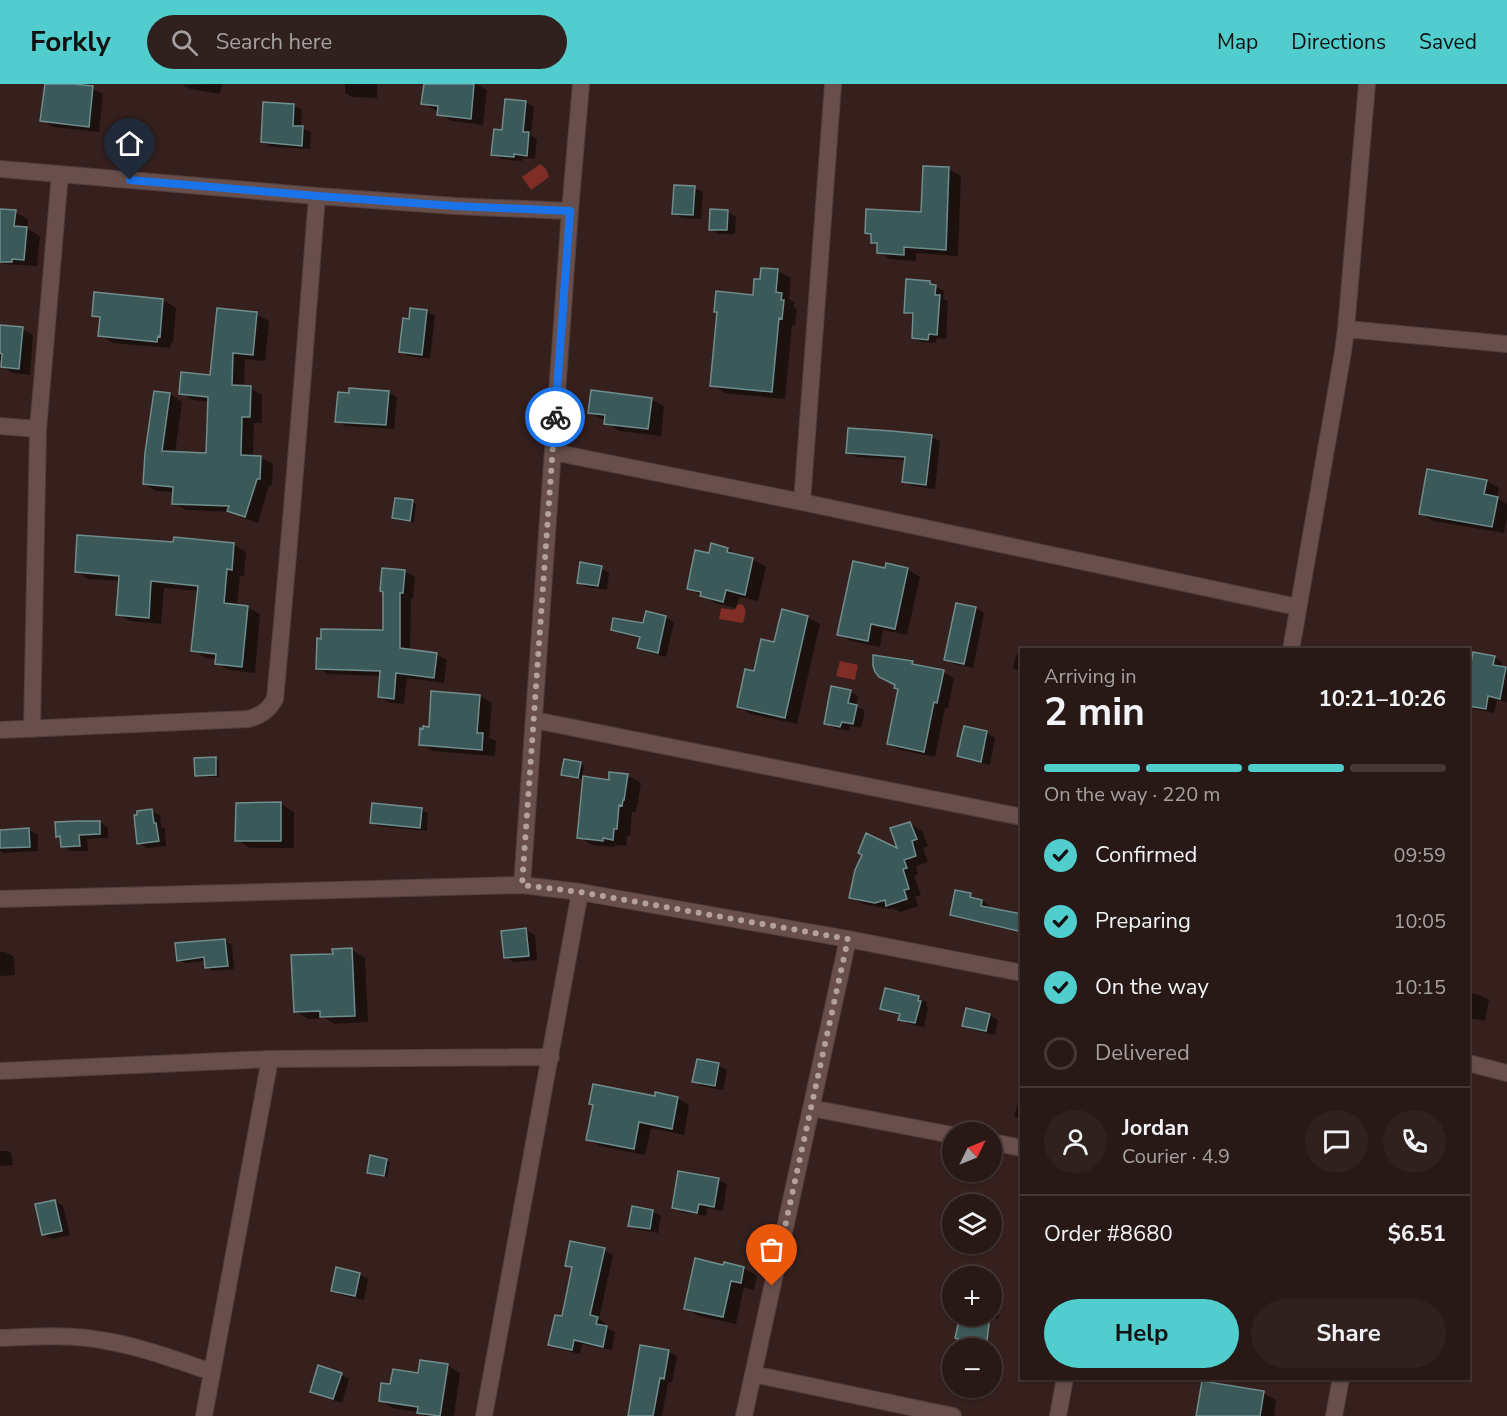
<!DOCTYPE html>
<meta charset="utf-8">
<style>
:root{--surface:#281816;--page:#30211f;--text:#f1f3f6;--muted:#a5a0a1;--line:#443735;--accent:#52cdcd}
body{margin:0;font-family:"Nunito Sans",sans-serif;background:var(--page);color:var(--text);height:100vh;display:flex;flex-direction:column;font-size:22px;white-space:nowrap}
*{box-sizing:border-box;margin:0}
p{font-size:20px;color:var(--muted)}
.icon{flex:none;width:33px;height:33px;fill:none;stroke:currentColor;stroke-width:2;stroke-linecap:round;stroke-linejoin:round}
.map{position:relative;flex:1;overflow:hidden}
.sheet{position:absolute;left:1020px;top:564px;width:450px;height:732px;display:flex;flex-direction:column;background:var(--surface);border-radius:0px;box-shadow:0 2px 4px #0004,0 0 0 2px var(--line)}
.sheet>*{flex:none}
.needle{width:39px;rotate:47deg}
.controls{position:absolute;left:942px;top:1038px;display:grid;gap:12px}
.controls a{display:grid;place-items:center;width:60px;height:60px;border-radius:50%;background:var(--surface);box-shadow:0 2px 4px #0004,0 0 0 2px var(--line);font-size:30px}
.pin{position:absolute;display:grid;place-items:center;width:51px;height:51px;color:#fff;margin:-62px -26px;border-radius:50% 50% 50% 0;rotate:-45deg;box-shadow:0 0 6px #0007}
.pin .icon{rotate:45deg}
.courier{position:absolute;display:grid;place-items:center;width:60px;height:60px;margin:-30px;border:4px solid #1a73e8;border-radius:50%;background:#fff;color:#222;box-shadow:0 2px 8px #0007}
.summary em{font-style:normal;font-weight:700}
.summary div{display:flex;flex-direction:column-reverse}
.summary{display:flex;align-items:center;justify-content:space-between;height:102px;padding:0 24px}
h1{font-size:39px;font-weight:700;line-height:45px}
.bar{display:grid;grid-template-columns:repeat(4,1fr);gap:9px 6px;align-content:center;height:72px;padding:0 24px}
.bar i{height:8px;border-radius:4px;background:var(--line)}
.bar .selected{background:var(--accent)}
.bar p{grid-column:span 4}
.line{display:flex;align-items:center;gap:15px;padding:0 24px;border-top:2px solid var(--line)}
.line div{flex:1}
.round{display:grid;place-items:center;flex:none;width:63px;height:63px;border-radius:32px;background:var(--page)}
ol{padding:0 24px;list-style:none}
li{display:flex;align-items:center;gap:18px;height:66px}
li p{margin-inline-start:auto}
li .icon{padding:6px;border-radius:50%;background:var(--accent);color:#111;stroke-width:4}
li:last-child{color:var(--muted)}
li i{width:33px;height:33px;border:3px solid var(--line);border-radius:50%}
.cta{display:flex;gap:12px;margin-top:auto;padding:12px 24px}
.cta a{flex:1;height:69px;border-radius:36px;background:var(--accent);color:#111;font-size:24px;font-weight:700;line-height:69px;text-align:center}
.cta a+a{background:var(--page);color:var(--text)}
header{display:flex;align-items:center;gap:36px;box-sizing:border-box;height:84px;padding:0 30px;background:var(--accent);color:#111}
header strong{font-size:28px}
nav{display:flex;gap:33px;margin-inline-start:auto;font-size:21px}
.search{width:420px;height:54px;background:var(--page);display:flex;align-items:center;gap:15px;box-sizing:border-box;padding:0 21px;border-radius:33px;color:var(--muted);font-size:22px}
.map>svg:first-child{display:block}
</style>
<header>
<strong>Forkly</strong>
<div class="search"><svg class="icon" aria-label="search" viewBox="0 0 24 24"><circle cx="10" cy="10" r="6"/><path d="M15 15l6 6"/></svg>Search here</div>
<nav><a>Map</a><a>Directions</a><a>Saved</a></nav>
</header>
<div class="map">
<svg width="1507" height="1332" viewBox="0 0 1507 1332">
<rect width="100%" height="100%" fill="#36201d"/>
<path fill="#802d25" d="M 540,80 L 546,85 L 549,93 L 531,106 L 522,93 Z
M 741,520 C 748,524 745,532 743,539 L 719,535 L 721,524 L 735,526 L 737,521 Z
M 840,577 L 858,581 L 855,596 L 836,592 Z"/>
<path fill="#0007" d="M 46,0 L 91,0 L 91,4 L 103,10 L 99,48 L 53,43 L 42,36 Z
M 222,0 L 220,10 L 191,5 L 182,1 Z
M 345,0 L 377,0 L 377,14 L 352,13 L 345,9 Z
M 425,0 L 476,0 L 487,6 L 483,41 L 452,37 L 439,30 L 439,27 L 436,27 L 423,19 Z
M 525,18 L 534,23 L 531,51 L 537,55 L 535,75 L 523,74 L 522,77 L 501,75 L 493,70 L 504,48 Z
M 265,19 L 294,22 L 302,26 L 301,43 L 311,48 L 310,65 L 271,63 L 262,58 Z
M 949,85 L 961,92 L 958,172 L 916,169 L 916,177 L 890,175 L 878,168 L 878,162 L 872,158 L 872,152 L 867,148 L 922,130 Z
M 694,104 L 703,108 L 701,135 L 682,134 L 673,129 Z
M 0,126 L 15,128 L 28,135 L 28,145 L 40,152 L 37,182 L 4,180 L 0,177 Z
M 728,128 L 736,133 L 735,150 L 719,150 L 710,145 Z
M 763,185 L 778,187 L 791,194 L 789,215 L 794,218 L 794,224 L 797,225 L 795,241 L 792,241 L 785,315 L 725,309 L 712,301 L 762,197 Z
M 930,199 L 944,207 L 943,215 L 948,217 L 946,255 L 937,254 L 936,259 L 922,258 L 913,254 L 915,233 L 906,228 Z
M 163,216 L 176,224 L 173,259 L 171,259 L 170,264 L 113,259 L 100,251 L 101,236 L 93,232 Z
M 426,227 L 435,232 L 430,275 L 409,272 L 401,268 L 410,236 Z
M 256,230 L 269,237 L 265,277 L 245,275 L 244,303 L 250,304 L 262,311 L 262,339 L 254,339 L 253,373 L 260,373 L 273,380 L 272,401 L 269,401 L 258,439 L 243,434 L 233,428 L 186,426 L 174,419 L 174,408 L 156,407 L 144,400 L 170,310 L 182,318 L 175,369 L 207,371 L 209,318 L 193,316 L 181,309 L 211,292 Z
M 0,243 L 22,245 L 33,251 L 30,291 L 13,289 L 2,283 L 3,277 L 0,276 Z
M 388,308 L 397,313 L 394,345 L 345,342 L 337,337 L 350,310 Z
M 651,315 L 664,322 L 661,352 L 619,347 L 606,339 L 606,337 L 590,329 Z
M 931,353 L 940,357 L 935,405 L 912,402 L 904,397 L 906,376 L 856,373 L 848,368 Z
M 1487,397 L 1499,404 L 1497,414 L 1507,420 L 1507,435 L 1504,449 L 1433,437 L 1421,430 Z
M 412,418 L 416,420 L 414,438 L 397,436 L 394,434 Z
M 175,460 L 233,460 L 246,468 L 244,492 L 240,492 L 237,522 L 247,523 L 260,530 L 255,589 L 229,586 L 216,579 L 217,575 L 206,574 L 193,566 L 199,507 L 164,504 L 161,540 L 130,537 L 118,530 L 120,497 L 89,495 L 76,488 Z
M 728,465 L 740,472 L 753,475 L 766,483 L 758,517 L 739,513 L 736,524 L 715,519 L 688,504 Z
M 601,484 L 609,489 L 607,506 L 587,503 L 578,498 Z
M 907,485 L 920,493 L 907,551 L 883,546 L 880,563 L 851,557 L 839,550 Z
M 404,487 L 415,493 L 413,514 L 411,514 L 410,567 L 436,570 L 447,576 L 444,599 L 407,594 L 404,620 L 390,619 L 379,613 L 381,592 L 328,590 L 318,584 L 385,548 Z
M 957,520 L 976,524 L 984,529 L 973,584 L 954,580 L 946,575 Z
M 666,533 L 674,538 L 666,573 L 647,568 L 638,564 L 641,555 L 621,550 L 613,545 L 644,541 Z
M 807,533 L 820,540 L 797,640 L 751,630 L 738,623 L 755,589 L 775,560 Z
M 1016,571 L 1022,572 L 1022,588 L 1013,584 Z
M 1494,573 L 1502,578 L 1501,584 L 1507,586 L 1507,618 L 1497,616 L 1494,629 L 1474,625 L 1468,622 Z
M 912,578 L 922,583 L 943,588 L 954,594 L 948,624 L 945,624 L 935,673 L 900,666 L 889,660 L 900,606 L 896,601 Z
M 850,608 L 858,612 L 856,622 L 865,627 L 861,644 L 850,642 L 849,647 L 834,644 L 825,639 Z
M 480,612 L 492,619 L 489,654 L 496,657 L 495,672 L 433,667 L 420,660 L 430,644 Z
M 965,644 L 987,649 L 995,654 L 990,681 L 968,676 L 959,672 Z
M 215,675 L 219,677 L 219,693 L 200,693 L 197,691 Z
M 580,679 L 584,682 L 582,694 L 610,697 L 627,691 L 641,699 L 637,723 L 635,728 L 632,728 L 630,752 L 627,752 L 626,762 L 615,761 L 615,763 L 592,761 L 579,753 L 585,695 L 567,692 Z
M 281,720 L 294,728 L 294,764 L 250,764 L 237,756 Z
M 421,726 L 428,729 L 427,747 L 378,742 L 372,739 Z
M 151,727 L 160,731 L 161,743 L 165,745 L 166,762 L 147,764 L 139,759 Z
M 99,738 L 108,743 L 108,754 L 87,755 L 88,767 L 70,767 L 62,762 L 62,754 L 57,752 Z
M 910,740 L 922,747 L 928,762 L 923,764 L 928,778 L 916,782 L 918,790 L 914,792 L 921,811 L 915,813 L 919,822 L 900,828 L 893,824 L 889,825 L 863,820 L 850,813 L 900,767 Z
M 29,746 L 38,751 L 38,767 L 4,769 L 0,767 L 0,747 Z
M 970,811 L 977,814 L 977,816 L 982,817 L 989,821 L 988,825 L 1022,832 L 1022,849 L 958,834 L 951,831 Z
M 526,846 L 535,851 L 537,876 L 514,878 L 505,873 Z
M 225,857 L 232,861 L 234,885 L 213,887 L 206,883 L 206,877 L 185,879 L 178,876 Z
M 352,866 L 365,874 L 368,938 L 334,940 L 325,934 L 308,935 L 295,927 Z
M 0,868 L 5,868 L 14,873 L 15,891 L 0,892 Z
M 1468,909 L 1480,911 L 1489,916 L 1485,937 L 1468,934 Z
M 918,914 L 927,918 L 926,922 L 928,923 L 924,943 L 908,940 L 900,935 L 901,932 L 890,929 L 882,925 Z
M 990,931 L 998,936 L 995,951 L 972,946 L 964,941 Z
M 718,981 L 727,986 L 723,1006 L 702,1002 L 694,997 Z
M 1020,1012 L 1022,1012 L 1022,1036 L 1014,1032 Z
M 656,1014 L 677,1014 L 689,1021 L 684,1051 L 651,1044 L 645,1071 L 600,1062 L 588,1055 L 594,1021 Z
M 0,1067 L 8,1067 L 11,1069 L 13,1081 L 0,1082 Z
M 387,1076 L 390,1078 L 387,1093 L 372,1090 L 369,1088 Z
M 719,1096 L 727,1100 L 723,1127 L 707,1124 L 706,1132 L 682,1128 L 674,1123 Z
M 55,1117 L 63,1122 L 70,1151 L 52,1155 L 43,1150 Z
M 652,1127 L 661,1132 L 658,1149 L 639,1146 L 630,1141 Z
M 604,1166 L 613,1171 L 599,1235 L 605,1239 L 605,1243 L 615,1248 L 612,1266 L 582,1260 L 580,1270 L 559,1265 L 550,1260 L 563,1234 L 573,1185 L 566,1181 Z
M 725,1180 L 744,1184 L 757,1192 L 754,1206 L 744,1203 L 736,1240 L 699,1232 L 686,1224 Z
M 359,1190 L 368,1195 L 364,1216 L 341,1211 L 333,1206 Z
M 992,1212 L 1001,1217 L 998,1235 L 971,1232 L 992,1232 Z
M 668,1267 L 677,1272 L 672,1299 L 668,1298 L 662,1332 L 628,1332 Z
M 447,1281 L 460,1289 L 454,1332 L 441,1332 L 449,1284 L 446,1284 L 438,1332 L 425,1332 L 418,1328 L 393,1324 L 380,1317 L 391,1302 Z
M 341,1291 L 349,1295 L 342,1319 L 320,1312 L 312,1307 Z
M 1263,1309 L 1276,1316 L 1274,1332 L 1198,1332 Z"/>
<path fill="#3c5959" stroke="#6e8d8c" stroke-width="1.5" d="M 45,0 L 74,0 L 93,2 L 89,43 L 40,37 Z
M 424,0 L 474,0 L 471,35 L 437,31 L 438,22 L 421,20 Z
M 505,15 L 526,17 L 523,48 L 529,48 L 527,72 L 514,70 L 514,73 L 491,71 L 494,45 L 502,46 Z
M 263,18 L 294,20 L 293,42 L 303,42 L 302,62 L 261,58 Z
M 923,82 L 949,83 L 946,166 L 904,163 L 904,171 L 877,169 L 877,159 L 871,159 L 871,150 L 865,149 L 866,125 L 921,128 Z
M 674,101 L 695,102 L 693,131 L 672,130 Z
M 0,125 L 16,126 L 14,142 L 27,143 L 24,176 L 12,175 L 12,178 L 0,178 Z
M 710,125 L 728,126 L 727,146 L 709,146 Z
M 761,184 L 778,185 L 776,208 L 782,209 L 781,216 L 784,216 L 782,235 L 779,234 L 772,308 L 710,302 L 717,228 L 714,228 L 716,207 L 753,211 L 754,195 L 760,195 Z
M 906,195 L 930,197 L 930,200 L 936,201 L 935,211 L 940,211 L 937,251 L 929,250 L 928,256 L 912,254 L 913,229 L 904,229 Z
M 94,208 L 163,215 L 160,253 L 158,252 L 157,258 L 98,252 L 100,233 L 92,232 Z
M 217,224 L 257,228 L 253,271 L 233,269 L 232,301 L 251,302 L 250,333 L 242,333 L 241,371 L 261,372 L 260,395 L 257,395 L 245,433 L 227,427 L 229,422 L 172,420 L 173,403 L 143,400 L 145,369 L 154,307 L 170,309 L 162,367 L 206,369 L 208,313 L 179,310 L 181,288 L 210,291 Z
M 410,224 L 427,226 L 422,271 L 399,268 L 403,234 L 409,235 Z
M 0,241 L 23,243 L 19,285 L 1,283 L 2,270 L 0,269 Z
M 349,304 L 389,307 L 386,341 L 335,338 L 338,308 L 349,309 Z
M 591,306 L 652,314 L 648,345 L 604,340 L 605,331 L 588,329 Z
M 848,344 L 892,347 L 932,351 L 926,401 L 902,398 L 905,373 L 846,369 Z
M 1427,385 L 1487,396 L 1484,410 L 1498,413 L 1492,443 L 1419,430 Z
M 395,414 L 413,416 L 410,437 L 392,434 Z
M 77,451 L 173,458 L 174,453 L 234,459 L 232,486 L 227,485 L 224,519 L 248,522 L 242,583 L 215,580 L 216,570 L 191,567 L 198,502 L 151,497 L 149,534 L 116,531 L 119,492 L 75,488 Z
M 711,459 L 728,464 L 727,468 L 753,474 L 745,511 L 726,506 L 723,518 L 700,512 L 701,508 L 687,505 L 695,466 L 709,469 Z
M 853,477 L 885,484 L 886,479 L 908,484 L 895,545 L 871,540 L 868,557 L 837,551 Z
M 580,478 L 602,482 L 598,502 L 577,499 Z
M 382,484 L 405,486 L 403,509 L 400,509 L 400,564 L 437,569 L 434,594 L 396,589 L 394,615 L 378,613 L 380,587 L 316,585 L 317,554 L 321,555 L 321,545 L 383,546 L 383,508 L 380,507 Z
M 956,519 L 976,523 L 964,580 L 944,576 Z
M 782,525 L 808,532 L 785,634 L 737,623 L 745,585 L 754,587 L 761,555 L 774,558 Z
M 646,527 L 666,532 L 658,569 L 637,564 L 640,553 L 611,546 L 613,534 L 643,539 Z
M 1473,568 L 1495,572 L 1493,581 L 1506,583 L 1500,615 L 1488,612 L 1486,625 L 1468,622 L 1468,595 Z
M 873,571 L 913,577 L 912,580 L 944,586 L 937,619 L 934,618 L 924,668 L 887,660 L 898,605 L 894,604 L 895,601 L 879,593 L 875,588 L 873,582 Z
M 831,602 L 851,606 L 848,619 L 857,621 L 853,640 L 842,638 L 840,643 L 824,640 Z
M 431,607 L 480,611 L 477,649 L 483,649 L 482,666 L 419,661 L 420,644 L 423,645 L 423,642 L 429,643 Z
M 964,642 L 987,647 L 981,678 L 957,672 Z
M 216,673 L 216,691 L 195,692 L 194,674 Z
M 564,675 L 581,678 L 578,694 L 561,691 Z
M 609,688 L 628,690 L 624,716 L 623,716 L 622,722 L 619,721 L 617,745 L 614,745 L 613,756 L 603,754 L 603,757 L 577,754 L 583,692 L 609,696 Z
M 281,718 L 281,757 L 235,757 L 236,719 Z
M 372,719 L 422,724 L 420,744 L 370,739 Z
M 152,725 L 154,739 L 156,739 L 159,757 L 137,760 L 134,731 L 137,731 L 137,727 Z
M 78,737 L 100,737 L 100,750 L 79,751 L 80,762 L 61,763 L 60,752 L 56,753 L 55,738 Z
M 910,738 L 917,755 L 912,757 L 916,772 L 904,776 L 907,784 L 903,785 L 909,805 L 904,806 L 907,815 L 886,822 L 885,816 L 875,819 L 849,814 L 855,786 L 862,771 L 858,769 L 866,749 L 897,764 L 890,744 Z
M 29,744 L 30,763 L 0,764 L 0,746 Z
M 955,806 L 971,809 L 970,813 L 982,816 L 981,822 L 1022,830 L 1022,848 L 950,831 Z
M 526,844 L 529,872 L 504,874 L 501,847 Z
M 225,855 L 228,882 L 205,884 L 204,873 L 177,877 L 175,859 Z
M 352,864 L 355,932 L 320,933 L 320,927 L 294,928 L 291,871 L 333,870 L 332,865 Z
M 885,904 L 919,912 L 918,917 L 921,917 L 915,939 L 898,936 L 900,930 L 880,925 Z
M 966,924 L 990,930 L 986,947 L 962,942 Z
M 697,975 L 719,979 L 715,1002 L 692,998 Z
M 593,1000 L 655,1012 L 655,1008 L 678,1013 L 672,1045 L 639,1038 L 634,1065 L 586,1056 L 593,1021 L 589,1020 Z
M 370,1071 L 387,1075 L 384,1092 L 367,1089 Z
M 678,1087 L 719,1094 L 714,1123 L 699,1120 L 697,1129 L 672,1124 Z
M 55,1116 L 62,1147 L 42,1151 L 35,1120 Z
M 632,1122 L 653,1126 L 650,1145 L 628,1142 Z
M 570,1157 L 605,1164 L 590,1231 L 598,1233 L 596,1240 L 607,1242 L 603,1263 L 574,1256 L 572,1266 L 548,1261 L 555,1231 L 562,1232 L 572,1183 L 565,1182 Z
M 695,1174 L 723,1181 L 724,1178 L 744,1183 L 741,1199 L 731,1197 L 723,1233 L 684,1225 Z
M 336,1183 L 360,1189 L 355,1212 L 331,1207 Z
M 960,1232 L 990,1232 L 986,1264 L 956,1264 L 958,1255 L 955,1254 Z
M 640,1261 L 669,1266 L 664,1295 L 660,1294 L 653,1332 L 628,1332 Z
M 420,1276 L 448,1280 L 440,1332 L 417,1329 L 418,1323 L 379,1317 L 381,1299 L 390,1300 L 393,1285 L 418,1289 Z
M 318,1281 L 342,1289 L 333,1315 L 310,1308 Z
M 1202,1297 L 1264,1307 L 1260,1332 L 1196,1332 Z"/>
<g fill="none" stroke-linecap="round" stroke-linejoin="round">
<g stroke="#513e3c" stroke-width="18">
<path id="minor" d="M 0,85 L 317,112 L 455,122 L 570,127
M 1346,245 L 1367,0
M 0,342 L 38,345
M 553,368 L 802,418 L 1297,523
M 802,418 L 833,0
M 1291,566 L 1343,268 L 1346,245 L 1507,260
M 534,636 L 1022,733
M 32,645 L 38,345 L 60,90
M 0,646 L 248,635 C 260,632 268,627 275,615 C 291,447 304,280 317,112
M 522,801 L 570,127 L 581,0
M 0,815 L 522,801 L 580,808 L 848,855 L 1022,889
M 1468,979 L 1507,989
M 0,987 L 270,975 L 551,973
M 811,1024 L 952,1051
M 992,1058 L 1022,1064
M 0,1254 C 34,1253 68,1250 101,1256 C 139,1262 176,1276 212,1288
M 753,1290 L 953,1332
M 204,1332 L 270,975
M 484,1332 L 580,808
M 744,1332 L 848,855
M 1058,1332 L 1065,1294
M 1334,1332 L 1341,1294"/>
</g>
<use href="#minor" stroke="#684f4b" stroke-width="16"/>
</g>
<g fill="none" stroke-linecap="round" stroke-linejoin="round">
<path stroke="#b2a19e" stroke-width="6" stroke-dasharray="0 10.8" d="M 555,333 L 522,801 L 580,808 L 848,855 L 772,1202"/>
<path stroke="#1a73e8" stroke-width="8" d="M 130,96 L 317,112 L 455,122 L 570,127 L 555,333"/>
</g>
</svg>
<div class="controls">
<a><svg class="needle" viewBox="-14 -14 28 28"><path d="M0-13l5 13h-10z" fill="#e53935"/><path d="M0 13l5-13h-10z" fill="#a5a0a1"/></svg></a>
<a><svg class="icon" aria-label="layers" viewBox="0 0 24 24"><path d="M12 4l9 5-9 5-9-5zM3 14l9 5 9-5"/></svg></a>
<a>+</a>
<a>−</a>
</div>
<div class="pin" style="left:772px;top:1202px;background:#ea580c"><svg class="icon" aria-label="bag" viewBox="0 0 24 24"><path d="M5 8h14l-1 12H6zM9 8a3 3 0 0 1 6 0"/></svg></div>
<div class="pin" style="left:130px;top:96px;background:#1f2937"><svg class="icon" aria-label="home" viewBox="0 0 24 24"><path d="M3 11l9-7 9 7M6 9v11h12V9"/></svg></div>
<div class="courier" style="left:555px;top:333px"><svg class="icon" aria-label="bike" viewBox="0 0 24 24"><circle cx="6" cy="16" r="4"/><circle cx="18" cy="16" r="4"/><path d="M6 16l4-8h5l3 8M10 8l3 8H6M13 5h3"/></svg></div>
<section class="sheet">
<div class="summary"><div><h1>2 min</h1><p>Arriving in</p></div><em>10:21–10:26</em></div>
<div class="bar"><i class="selected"></i><i class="selected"></i><i class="selected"></i><i></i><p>On the way · 220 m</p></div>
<ol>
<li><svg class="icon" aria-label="check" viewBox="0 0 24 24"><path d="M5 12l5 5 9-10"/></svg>Confirmed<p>09:59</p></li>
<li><svg class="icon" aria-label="check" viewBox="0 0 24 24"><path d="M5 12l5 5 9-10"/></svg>Preparing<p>10:05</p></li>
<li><svg class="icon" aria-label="check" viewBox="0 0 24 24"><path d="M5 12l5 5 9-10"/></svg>On the way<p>10:15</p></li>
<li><i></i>Delivered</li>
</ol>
<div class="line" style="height:108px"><a class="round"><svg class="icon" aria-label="person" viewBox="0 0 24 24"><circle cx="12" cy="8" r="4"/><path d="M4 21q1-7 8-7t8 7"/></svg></a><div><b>Jordan</b><p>Courier · 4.9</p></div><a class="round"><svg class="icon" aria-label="chat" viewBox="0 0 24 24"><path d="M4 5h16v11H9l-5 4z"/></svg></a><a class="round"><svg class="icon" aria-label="phone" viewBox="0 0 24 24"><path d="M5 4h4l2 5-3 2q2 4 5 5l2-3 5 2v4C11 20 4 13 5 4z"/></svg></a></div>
<div class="line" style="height:78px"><div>Order #8680</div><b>$6.51</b></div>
<div class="cta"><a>Help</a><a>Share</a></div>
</section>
</div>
